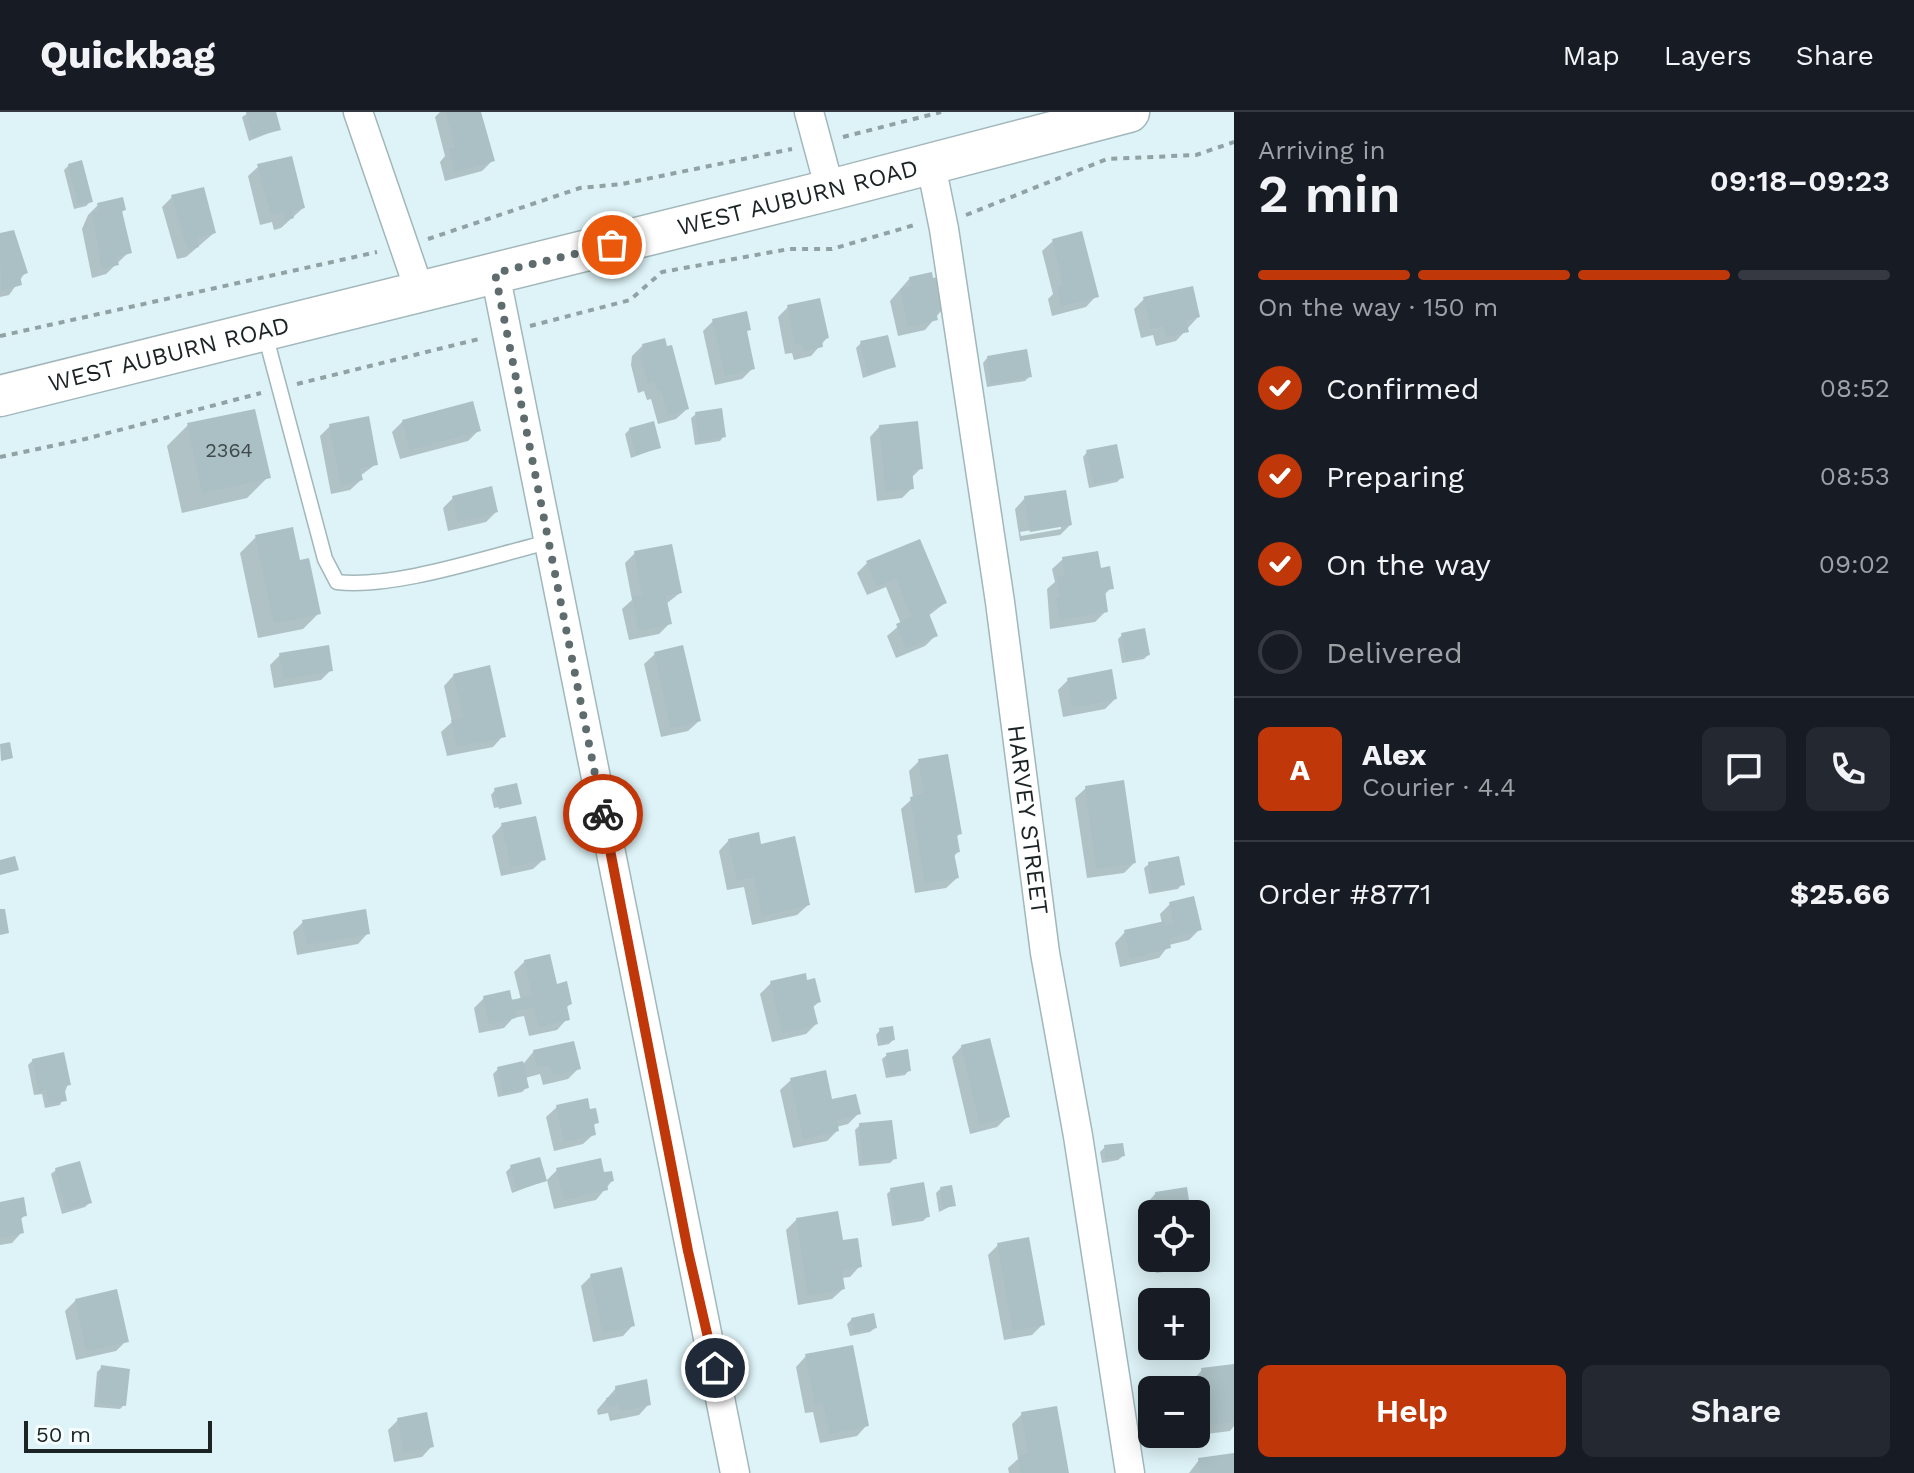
<!DOCTYPE html>
<meta charset="utf-8">
<style>
:root{--surface:#171b24;--page:#242831;--text:#f1f3f6;--muted:#9ea1a6;--line:#363941;--accent:#c0370a}
body{margin:0;font-family:"Work Sans",sans-serif;background:var(--page);color:var(--text);height:100vh;display:flex;flex-direction:column;font-size:30px;white-space:nowrap}
*{box-sizing:border-box;margin:0}
p{font-size:26px;color:var(--muted)}
.icon{flex:none;width:44px;height:44px;fill:none;stroke:currentColor;stroke-width:2;stroke-linecap:round;stroke-linejoin:round}
.map{position:relative;flex:1;overflow:hidden}
.sheet{display:flex;flex-direction:column;background:var(--surface);width:680px}
.sheet>*{flex:none}
.fabs{position:absolute;left:1138px;top:1088px;display:grid;gap:16px}
.fabs a{display:grid;place-items:center;width:72px;height:72px;border-radius:12px;background:var(--surface);box-shadow:0 4px 20px #0003;font-size:40px}
.scale{position:absolute;left:24px;bottom:20px;width:188px;box-sizing:border-box;padding-left:8px;border:4px solid #1b2325;border-top:0;font-size:22px;line-height:28px;white-space:nowrap;color:#1b2325;-webkit-text-stroke:6px #f5fdff;paint-order:stroke}
.pin{position:absolute;display:grid;place-items:center;width:68px;height:68px;color:#fff;margin:-34px;border:4px solid #fff;border-radius:50%;box-shadow:0 2px 8px #0007}
.courier{position:absolute;display:grid;place-items:center;width:80px;height:80px;margin:-40px;border:6px solid #c0370a;border-radius:50%;background:#fff;color:#222;box-shadow:0 2px 10px #0007}
.summary em{font-style:normal;font-weight:600}
.summary div{display:flex;flex-direction:column-reverse}
.summary{display:flex;align-items:center;justify-content:space-between;height:136px;padding:0 24px}
h1{font-size:52px;font-weight:600;line-height:60px}
.bar{display:grid;grid-template-columns:repeat(4,1fr);gap:12px 8px;align-content:center;height:96px;padding:0 24px}
.bar i{height:10px;border-radius:6px;background:var(--line)}
.bar .on{background:var(--accent)}
.bar p{grid-column:span 4}
.line{display:flex;align-items:center;gap:20px;padding:0 24px;border-top:2px solid var(--line)}
.line div{flex:1}
.round{display:grid;place-items:center;flex:none;width:84px;height:84px;border-radius:12px;background:var(--page)}
ol{padding:0 24px;list-style:none}
li{display:flex;align-items:center;gap:24px;height:88px}
li p{margin-inline-start:auto}
li .icon{padding:8px;border-radius:50%;background:var(--accent);color:#fff;stroke-width:4}
li:last-child{color:var(--muted)}
li i{width:44px;height:44px;border:4px solid var(--line);border-radius:50%}
.primary-button{display:flex;gap:16px;margin-top:auto;padding:16px 24px}
.primary-button a{flex:1;height:92px;border-radius:12px;background:var(--accent);color:#fff;font-size:32px;font-weight:600;line-height:92px;text-align:center}
.primary-button a+a{background:var(--page);color:var(--text)}
header{display:flex;align-items:center;gap:48px;box-sizing:border-box;height:112px;padding:0 40px;background:var(--surface);border-bottom:2px solid var(--line)}
header strong{font-size:38px}
nav{display:flex;gap:44px;margin-inline-start:auto;font-size:28px}
main{display:flex;flex:1;min-height:0}
.map>svg:first-child{display:block}
</style>
<header>
<strong>Quickbag</strong>
<nav><a>Map</a><a>Layers</a><a>Share</a></nav>
</header>
<main>
<div class="map">
<svg width="1234" height="1361" viewBox="0 0 1234 1361">
<rect width="100%" height="100%" fill="#ddf3f7"/>
<path fill="#0003" fill-rule="evenodd" d="M 250,0 L 274,0 L 279,17 L 249,29 L 242,5 Z
M 440,0 L 479,0 L 492,49 L 482,59 L 445,69 L 440,50 L 445,44 L 435,5 Z
M 69,53 L 91,89 L 86,94 L 74,97 L 64,58 Z
M 259,54 L 303,96 L 281,116 L 274,118 L 272,110 L 260,113 L 248,64 Z
M 172,85 L 214,121 L 186,145 L 177,147 L 162,95 Z
M 98,93 L 124,98 L 120,102 L 129,140 L 106,162 L 92,166 L 82,117 L 88,103 Z
M 12,120 L 25,161 L 9,183 L 0,185 L 0,123 Z
M 1053,129 L 1096,184 L 1086,195 L 1052,204 L 1048,187 L 1053,182 L 1042,139 Z
M 910,166 L 942,198 L 925,218 L 898,224 L 890,189 Z
M 1144,187 L 1198,205 L 1176,229 L 1156,234 L 1153,223 L 1141,226 L 1134,197 Z
M 788,195 L 827,226 L 811,244 L 794,248 L 792,241 L 785,242 L 778,205 Z
M 713,209 L 749,217 L 745,221 L 753,256 L 742,267 L 715,273 L 703,219 Z
M 861,231 L 894,255 L 863,266 L 856,236 Z
M 643,233 L 687,297 L 676,307 L 658,312 L 651,287 L 647,288 L 644,279 L 638,281 L 631,253 L 632,244 Z
M 987,246 L 1030,264 L 1025,269 L 987,275 L 983,251 Z
M 696,302 L 724,324 L 720,329 L 695,333 L 691,306 Z
M 403,309 L 479,318 L 468,329 L 400,347 L 392,320 Z
M 188,313 L 268,365 L 247,386 L 182,401 L 167,334 Z
M 330,314 L 376,352 L 360,364 L 361,368 L 350,378 L 331,382 L 320,324 Z
M 880,314 L 920,357 L 911,366 L 912,376 L 902,386 L 877,389 L 870,325 Z
M 630,317 L 658,336 L 631,346 L 625,322 Z
M 1087,340 L 1122,365 L 1117,370 L 1089,376 L 1083,345 Z
M 453,386 L 496,400 L 486,410 L 448,419 L 443,396 Z
M 1025,386 L 1070,413 L 1060,423 L 1020,429 L 1015,397 ZM 1061,413 L 1061,417 L 1021,424 L 1020,420 Z
M 256,425 L 298,450 L 319,501 L 303,517 L 258,526 L 240,441 Z
M 635,441 L 680,481 L 666,492 L 670,511 L 659,522 L 629,528 L 622,497 L 632,488 L 625,451 Z
M 1063,447 L 1099,458 L 1111,476 L 1103,484 L 1106,499 L 1095,510 L 1050,517 L 1047,477 L 1055,470 L 1052,457 Z
M 867,451 L 945,491 L 928,504 L 936,523 L 925,534 L 896,546 L 887,524 L 901,512 L 886,475 L 867,483 L 857,461 Z
M 1122,523 L 1148,543 L 1144,547 L 1122,551 L 1118,527 Z
M 655,542 L 699,609 L 688,619 L 661,625 L 644,552 Z
M 280,543 L 331,558 L 321,568 L 274,576 L 270,553 Z
M 454,563 L 503,624 L 493,635 L 447,644 L 441,620 L 452,610 L 444,574 Z
M 1068,568 L 1115,587 L 1105,597 L 1063,605 L 1058,578 Z
M 919,649 L 960,721 L 956,726 L 958,740 L 953,745 L 957,766 L 946,776 L 915,781 L 901,697 L 913,686 L 909,659 Z
M 1086,676 L 1134,751 L 1124,761 L 1087,766 L 1075,686 Z
M 495,678 L 520,691 L 494,696 L 491,683 Z
M 502,713 L 544,747 L 533,757 L 501,764 L 492,724 Z
M 729,728 L 760,734 L 808,793 L 797,803 L 752,813 L 744,775 L 727,778 L 719,739 Z
M 1149,752 L 1182,772 L 1178,777 L 1149,782 L 1144,756 Z
M 1170,792 L 1200,817 L 1189,828 L 1169,833 L 1159,846 L 1120,855 L 1115,831 L 1125,820 L 1162,812 L 1160,802 Z
M 303,810 L 368,821 L 358,832 L 297,843 L 293,820 Z
M 525,849 L 555,874 L 570,892 L 565,897 L 567,907 L 557,918 L 529,924 L 524,904 L 513,906 L 504,916 L 479,921 L 474,896 L 484,886 L 521,888 L 514,860 Z
M 806,870 L 819,890 L 812,896 L 816,912 L 806,922 L 772,930 L 760,882 L 771,871 Z
M 880,918 L 893,928 L 889,932 L 878,934 L 876,923 Z
M 962,934 L 1007,1005 L 997,1015 L 970,1022 L 952,945 Z
M 534,939 L 578,957 L 568,967 L 543,973 L 540,962 L 525,966 L 527,975 L 522,980 L 498,985 L 493,962 L 498,957 L 524,951 Z
M 887,943 L 909,958 L 905,963 L 886,966 L 882,947 Z
M 33,948 L 68,972 L 60,993 L 45,996 L 42,982 L 34,983 L 28,953 Z
M 791,968 L 831,989 L 858,1002 L 848,1012 L 836,1015 L 837,1019 L 827,1029 L 793,1036 L 780,978 Z
M 557,995 L 597,1010 L 592,1015 L 594,1022 L 583,1032 L 554,1039 L 546,1005 Z
M 860,1013 L 895,1046 L 890,1051 L 859,1054 L 855,1018 Z
M 1105,1035 L 1123,1044 L 1118,1048 L 1102,1051 L 1100,1040 Z
M 511,1055 L 544,1069 L 512,1081 L 506,1060 Z
M 56,1058 L 89,1091 L 85,1095 L 62,1102 L 51,1062 Z
M 557,1058 L 603,1063 L 612,1069 L 596,1088 L 554,1097 L 547,1068 Z
M 940,1077 L 953,1093 L 939,1100 L 936,1081 Z
M 891,1078 L 928,1104 L 923,1109 L 892,1114 L 887,1082 Z
M 1156,1081 L 1189,1102 L 1152,1102 L 1152,1136 L 1146,1092 Z
M 0,1092 L 25,1103 L 20,1108 L 22,1120 L 12,1131 L 0,1133 Z
M 796,1108 L 860,1154 L 850,1165 L 841,1166 L 843,1177 L 832,1187 L 798,1193 L 786,1118 Z
M 998,1133 L 1043,1212 L 1032,1223 L 1004,1228 L 988,1143 Z
M 1154,1146 L 1196,1146 L 1185,1157 L 1156,1161 Z
M 591,1164 L 633,1213 L 623,1224 L 593,1230 L 581,1174 Z
M 76,1188 L 126,1229 L 116,1239 L 76,1248 L 65,1199 Z
M 852,1207 L 875,1216 L 870,1220 L 850,1224 L 847,1212 Z
M 806,1244 L 867,1313 L 857,1324 L 820,1331 L 813,1300 L 805,1301 L 796,1255 Z
M 102,1255 L 124,1293 L 120,1297 L 94,1295 L 97,1260 Z
M 1202,1258 L 1234,1262 L 1234,1314 L 1230,1319 L 1199,1323 L 1196,1278 L 1193,1278 L 1192,1269 Z
M 616,1276 L 649,1292 L 639,1303 L 610,1309 L 608,1301 L 598,1303 L 597,1298 Z
M 1022,1302 L 1067,1361 L 1009,1361 L 1008,1356 L 1018,1347 L 1012,1312 Z
M 398,1308 L 432,1334 L 422,1345 L 394,1350 L 388,1318 Z
M 1234,1343 L 1234,1361 L 1189,1361 L 1199,1348 Z"/>
<path fill="#abc0c4" d="M 246,0 L 276,0 L 281,18 L 253,25 Z
M 446,0 L 481,0 L 495,49 L 455,60 L 449,37 L 455,36 Z
M 292,44 L 305,96 L 292,99 L 294,106 L 285,109 L 283,100 L 271,103 L 257,52 Z
M 82,48 L 93,90 L 78,93 L 68,52 Z
M 204,75 L 216,121 L 197,126 L 199,135 L 188,138 L 171,83 Z
M 123,85 L 126,98 L 122,99 L 132,141 L 117,145 L 119,153 L 102,157 L 92,100 L 99,99 L 97,91 Z
M 14,118 L 28,161 L 20,164 L 22,173 L 1,179 L 0,121 Z
M 1082,119 L 1099,185 L 1062,194 L 1057,175 L 1063,173 L 1052,127 Z
M 932,160 L 933,166 L 937,165 L 944,198 L 936,200 L 938,208 L 908,215 L 900,177 L 911,174 L 909,165 Z
M 1193,174 L 1200,205 L 1186,208 L 1189,220 L 1166,225 L 1163,214 L 1151,217 L 1143,185 Z
M 820,186 L 829,226 L 822,228 L 823,235 L 804,239 L 802,231 L 795,233 L 787,193 Z
M 747,199 L 751,218 L 747,219 L 755,257 L 725,264 L 712,207 Z
M 888,223 L 896,255 L 867,262 L 860,229 Z
M 665,226 L 667,234 L 672,233 L 689,297 L 668,303 L 661,278 L 657,279 L 654,270 L 648,272 L 640,241 L 644,240 L 642,232 Z
M 1027,237 L 1032,265 L 991,272 L 987,244 Z
M 473,289 L 481,319 L 410,338 L 402,308 Z
M 722,296 L 726,325 L 699,329 L 695,300 Z
M 255,297 L 271,366 L 202,381 L 187,311 Z
M 369,304 L 378,353 L 360,356 L 363,368 L 341,373 L 329,312 Z
M 654,309 L 661,336 L 636,343 L 629,316 Z
M 918,309 L 923,357 L 912,358 L 914,377 L 886,380 L 879,313 Z
M 1117,332 L 1124,366 L 1094,372 L 1086,338 Z
M 492,374 L 498,400 L 458,410 L 452,384 Z
M 1066,378 L 1072,413 L 1030,420 L 1024,384 Z
M 293,415 L 300,448 L 309,446 L 321,502 L 274,511 L 255,423 Z
M 920,427 L 947,491 L 928,499 L 938,524 L 906,537 L 896,512 L 912,505 L 896,467 L 877,474 L 866,449 Z
M 672,432 L 682,481 L 666,484 L 672,512 L 639,519 L 632,485 L 642,483 L 634,439 Z
M 1098,439 L 1101,456 L 1110,454 L 1114,477 L 1105,478 L 1108,500 L 1060,508 L 1056,486 L 1060,486 L 1057,465 L 1065,463 L 1062,445 Z
M 1145,516 L 1150,543 L 1126,548 L 1121,521 Z
M 329,533 L 333,559 L 284,567 L 279,541 Z
M 683,533 L 701,609 L 671,616 L 654,540 Z
M 490,553 L 506,625 L 457,635 L 451,608 L 463,605 L 453,562 Z
M 1112,557 L 1117,587 L 1073,596 L 1067,566 Z
M 10,630 L 13,646 L 1,649 L 0,632 Z
M 948,642 L 962,722 L 957,723 L 960,740 L 954,741 L 959,766 L 925,772 L 910,685 L 924,682 L 918,647 Z
M 1124,668 L 1136,751 L 1096,757 L 1085,674 Z
M 517,671 L 522,692 L 499,697 L 494,676 Z
M 536,704 L 546,748 L 511,755 L 501,711 Z
M 759,720 L 761,732 L 795,724 L 810,793 L 762,804 L 754,765 L 737,769 L 728,727 Z
M 15,744 L 19,758 L 0,763 L 0,748 Z
M 1179,744 L 1185,773 L 1153,779 L 1148,750 Z
M 1194,784 L 1202,818 L 1169,826 L 1171,836 L 1130,846 L 1124,818 L 1165,809 L 1166,813 L 1174,811 L 1169,790 Z
M 0,797 L 5,797 L 9,821 L 0,823 Z
M 366,797 L 370,822 L 307,833 L 302,808 Z
M 550,842 L 557,872 L 567,869 L 572,892 L 567,894 L 570,908 L 539,915 L 534,895 L 515,899 L 516,906 L 489,912 L 483,884 L 510,878 L 512,888 L 532,883 L 524,848 Z
M 806,861 L 807,868 L 815,866 L 821,890 L 813,892 L 818,912 L 782,921 L 770,869 Z
M 893,914 L 895,928 L 882,931 L 879,916 Z
M 990,926 L 1010,1005 L 980,1013 L 961,933 Z
M 574,929 L 581,957 L 553,964 L 550,953 L 537,956 L 533,938 Z
M 908,937 L 911,959 L 890,963 L 886,941 Z
M 64,940 L 71,973 L 64,974 L 67,989 L 49,992 L 46,978 L 39,980 L 32,947 Z
M 523,949 L 529,976 L 503,982 L 497,955 Z
M 826,958 L 832,987 L 856,982 L 861,1002 L 837,1008 L 839,1019 L 803,1027 L 790,966 Z
M 588,986 L 590,997 L 596,996 L 599,1011 L 594,1012 L 596,1023 L 564,1030 L 556,993 Z
M 892,1008 L 897,1047 L 863,1050 L 859,1011 Z
M 1123,1031 L 1125,1044 L 1106,1047 L 1104,1033 Z
M 540,1045 L 547,1069 L 517,1078 L 510,1053 Z
M 601,1046 L 604,1060 L 612,1059 L 614,1069 L 607,1071 L 608,1078 L 564,1088 L 556,1056 Z
M 80,1049 L 92,1091 L 66,1098 L 55,1056 Z
M 924,1070 L 930,1105 L 896,1110 L 890,1076 Z
M 952,1073 L 956,1094 L 943,1096 L 940,1075 Z
M 1187,1075 L 1191,1102 L 1158,1102 L 1155,1080 Z
M 24,1085 L 27,1104 L 21,1105 L 24,1121 L 0,1126 L 0,1090 Z
M 838,1099 L 843,1128 L 858,1126 L 862,1155 L 842,1159 L 845,1177 L 808,1184 L 796,1106 Z
M 1029,1125 L 1045,1213 L 1013,1219 L 997,1131 Z
M 622,1155 L 635,1214 L 603,1221 L 590,1162 Z
M 117,1177 L 129,1230 L 86,1239 L 75,1187 Z
M 874,1201 L 877,1216 L 854,1221 L 851,1206 Z
M 853,1233 L 869,1314 L 830,1322 L 823,1291 L 815,1292 L 805,1242 Z
M 1234,1252 L 1234,1310 L 1208,1313 L 1201,1256 Z
M 101,1253 L 130,1257 L 126,1294 L 97,1291 Z
M 647,1267 L 651,1293 L 620,1299 L 618,1292 L 608,1294 L 606,1286 L 616,1283 L 615,1274 Z
M 1057,1294 L 1069,1361 L 1021,1361 L 1018,1344 L 1028,1342 L 1021,1300 Z
M 427,1300 L 434,1335 L 404,1341 L 397,1306 Z
M 1234,1341 L 1234,1361 L 1200,1361 L 1198,1346 Z"/>
<g fill="none" stroke-linecap="round" stroke-linejoin="round">
<g stroke="#a2b7ba" stroke-width="17">
<path id="service" d="M 265,222 L 325,447 L 337,470 C 395,477 490,444 549,430"/>
</g>
<g stroke="#a2b7ba" stroke-width="31">
<g id="minor">
<path d="M 358,0 L 420,180"/>
<path d="M 809,0 L 830,78"/>
<path id="s1" d="M 931,53 L 944,117 L 1000,490 L 1045,841 L 1078,1024 L 1130,1361"/>
<path d="M 495,161 L 735,1361"/>
</g>
</g>
<g stroke="#a2b7ba" stroke-width="43">
<g id="secondary">
<path id="s2" d="M 0,284 L 830,78 L 1129,0"/>
</g>
</g>
<path stroke="#91a2a5" stroke-width="4" stroke-dasharray="6 6" stroke-linecap="butt" d="M 843,25 L 941,0
M 966,103 L 1107,47 L 1196,43 L 1234,30
M 428,127 L 580,76 L 622,72 L 792,37
M 530,214 L 630,188 L 662,160 L 789,137 L 832,137 L 918,112
M 0,224 L 377,140
M 297,272 L 483,226
M 0,345 L 85,327 L 261,281"/>
<use href="#service" stroke="#fff" stroke-width="14"/>
<use href="#minor" stroke="#fff" stroke-width="28"/>
<use href="#secondary" stroke="#fff" stroke-width="40"/>
</g>
<g fill="none" stroke-linecap="round" stroke-linejoin="round">
<path stroke="#5f6c6e" stroke-width="8" stroke-dasharray="0 14.4" d="M 603,702 L 495,161 L 612,133"/>
<path stroke="#c0370a" stroke-width="10" d="M 603,702 L 688,1139 L 715,1256"/>
</g>
<g text-anchor="middle" dominant-baseline="central" stroke-width="7" stroke-linejoin="round" paint-order="stroke">
<g font-size="20" fill="#3f4a4d">
<text x="229" y="338">2364</text>
</g>
<g font-size="24" fill="#1b2325" stroke="#f5fdff">
<text stroke="none"><textPath href="#s2" startOffset="822">WEST AUBURN ROAD</textPath></text>
<text stroke="none"><textPath href="#s2" startOffset="174">WEST AUBURN ROAD</textPath></text>
<text stroke="none"><textPath href="#s1" startOffset="662">HARVEY STREET</textPath></text>
</g>
</g>
</svg>
<div class="fabs">
<a><svg class="icon" aria-label="locate" viewBox="0 0 24 24"><circle cx="12" cy="12" r="6"/><path d="M12 2v4M12 18v4M2 12h4M18 12h4"/></svg></a>
<a>+</a>
<a>−</a>
</div>
<div class="scale">50 m</div>
<div class="pin" style="left:612px;top:133px;background:#ea580c"><svg class="icon" aria-label="bag" viewBox="0 0 24 24"><path d="M5 8h14l-1 12H6zM9 8a3 3 0 0 1 6 0"/></svg></div>
<div class="pin" style="left:715px;top:1256px;background:#1f2937"><svg class="icon" aria-label="home" viewBox="0 0 24 24"><path d="M3 11l9-7 9 7M6 9v11h12V9"/></svg></div>
<div class="courier" style="left:603px;top:702px"><svg class="icon" aria-label="bike" viewBox="0 0 24 24"><circle cx="6" cy="16" r="4"/><circle cx="18" cy="16" r="4"/><path d="M6 16l4-8h5l3 8M10 8l3 8H6M13 5h3"/></svg></div>
</div>
<section class="sheet">
<div class="summary"><div><h1>2 min</h1><p>Arriving in</p></div><em>09:18–09:23</em></div>
<div class="bar"><i class="on"></i><i class="on"></i><i class="on"></i><i></i><p>On the way · 150 m</p></div>
<ol>
<li><svg class="icon" aria-label="check" viewBox="0 0 24 24"><path d="M5 12l5 5 9-10"/></svg>Confirmed<p>08:52</p></li>
<li><svg class="icon" aria-label="check" viewBox="0 0 24 24"><path d="M5 12l5 5 9-10"/></svg>Preparing<p>08:53</p></li>
<li><svg class="icon" aria-label="check" viewBox="0 0 24 24"><path d="M5 12l5 5 9-10"/></svg>On the way<p>09:02</p></li>
<li><i></i>Delivered</li>
</ol>
<div class="line" style="height:144px"><b class="round" style="background:var(--accent);color:#fff">A</b><div><b>Alex</b><p>Courier · 4.4</p></div><a class="round"><svg class="icon" aria-label="chat" viewBox="0 0 24 24"><path d="M4 5h16v11H9l-5 4z"/></svg></a><a class="round"><svg class="icon" aria-label="phone" viewBox="0 0 24 24"><path d="M5 4h4l2 5-3 2q2 4 5 5l2-3 5 2v4C11 20 4 13 5 4z"/></svg></a></div>
<div class="line" style="height:104px"><div>Order #8771</div><b>$25.66</b></div>
<div class="primary-button"><a>Help</a><a>Share</a></div>
</section>
</main>
